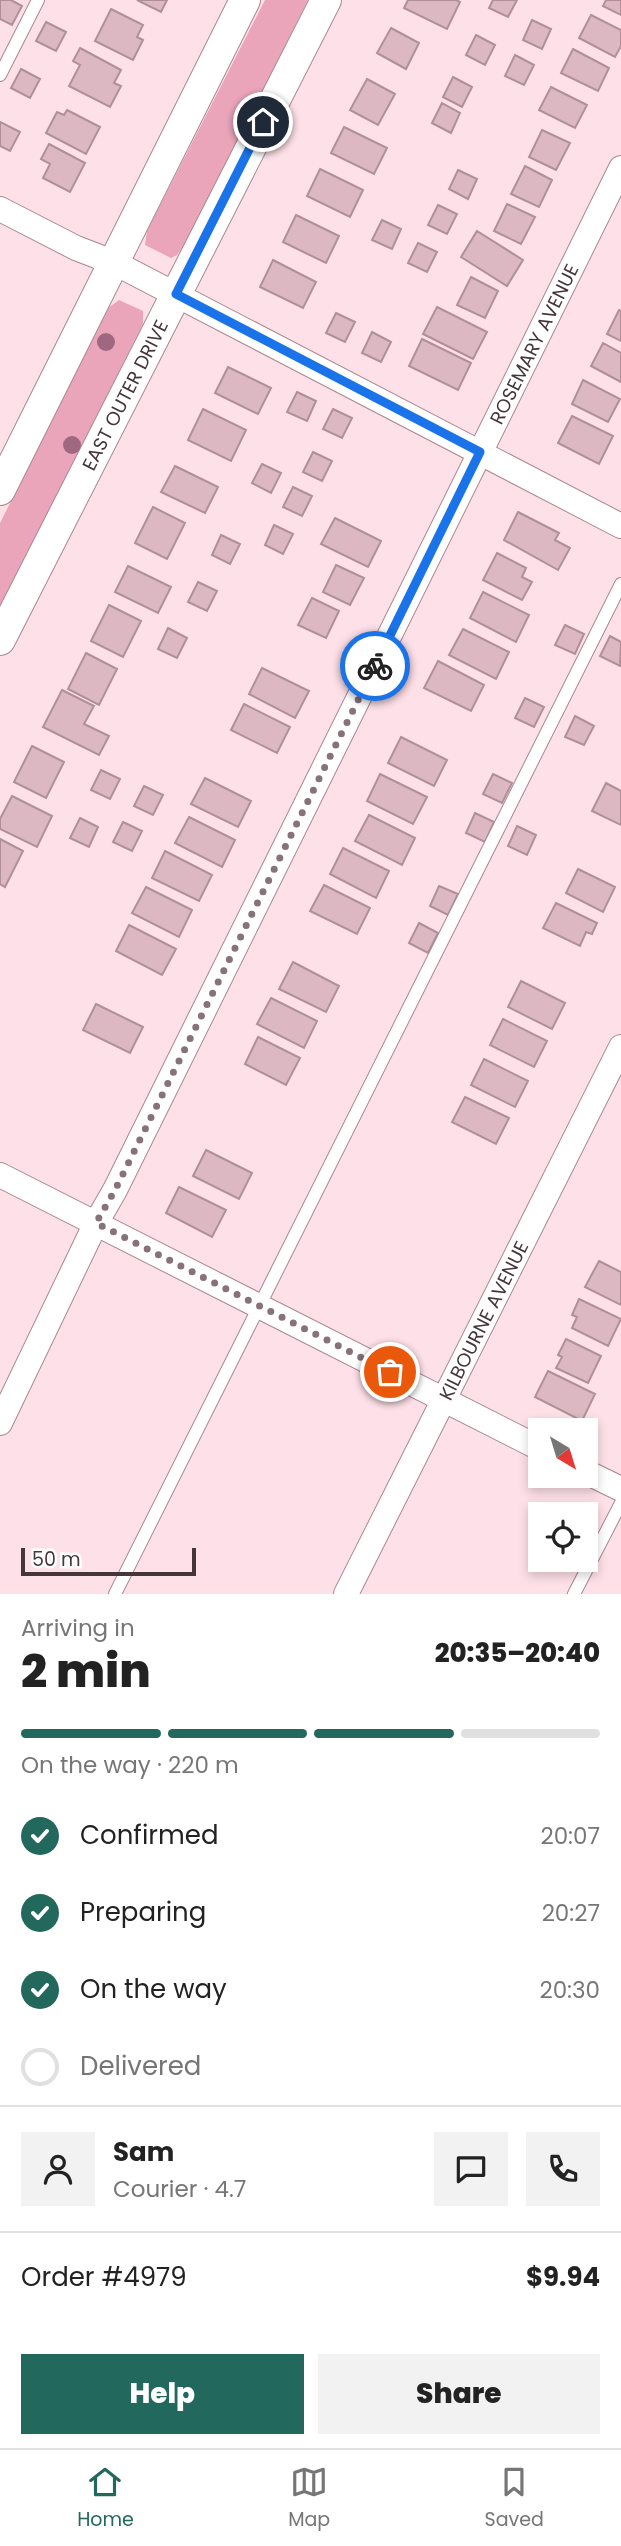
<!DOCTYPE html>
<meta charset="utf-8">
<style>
:root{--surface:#fff;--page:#f2f2f2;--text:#222;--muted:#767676;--line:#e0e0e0;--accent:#23685c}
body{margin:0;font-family:Poppins,sans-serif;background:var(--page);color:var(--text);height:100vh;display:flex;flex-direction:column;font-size:26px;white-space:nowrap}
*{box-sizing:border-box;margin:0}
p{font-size:23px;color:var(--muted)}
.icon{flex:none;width:38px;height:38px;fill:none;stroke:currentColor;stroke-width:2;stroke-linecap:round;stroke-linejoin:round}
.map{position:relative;height:1594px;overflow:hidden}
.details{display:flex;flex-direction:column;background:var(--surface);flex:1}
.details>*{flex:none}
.needle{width:46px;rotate:142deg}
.fabs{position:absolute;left:528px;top:1418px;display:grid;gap:14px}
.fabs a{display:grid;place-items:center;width:70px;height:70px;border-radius:0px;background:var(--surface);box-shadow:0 4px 10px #0003;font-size:35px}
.scale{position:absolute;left:21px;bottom:18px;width:175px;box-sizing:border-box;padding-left:7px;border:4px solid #45363b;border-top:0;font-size:19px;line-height:24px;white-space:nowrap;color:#45363b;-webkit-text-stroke:5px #fff;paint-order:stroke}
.pin{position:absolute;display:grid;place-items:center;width:60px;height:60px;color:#fff;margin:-30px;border:4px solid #fff;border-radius:50%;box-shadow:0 2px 7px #0007}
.courier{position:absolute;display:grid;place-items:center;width:70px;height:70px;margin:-35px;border:5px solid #1a73e8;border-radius:50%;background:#fff;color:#222;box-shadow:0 2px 9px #0007}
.overview em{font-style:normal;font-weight:800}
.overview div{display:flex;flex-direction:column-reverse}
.overview{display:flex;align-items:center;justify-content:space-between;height:119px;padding:0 21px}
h1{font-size:46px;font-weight:800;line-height:52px}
.bar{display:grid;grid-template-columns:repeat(4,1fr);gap:10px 7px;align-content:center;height:84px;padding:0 21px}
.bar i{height:9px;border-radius:5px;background:var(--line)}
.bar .selected{background:var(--accent)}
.bar p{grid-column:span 4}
.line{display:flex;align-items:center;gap:18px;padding:0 21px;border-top:2px solid var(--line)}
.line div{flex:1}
.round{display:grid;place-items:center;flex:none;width:74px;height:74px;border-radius:0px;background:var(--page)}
ol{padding:0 21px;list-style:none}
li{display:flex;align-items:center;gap:21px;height:77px}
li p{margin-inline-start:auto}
li .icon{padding:7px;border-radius:50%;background:var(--accent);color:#fff;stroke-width:4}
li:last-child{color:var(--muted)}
li i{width:38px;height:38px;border:4px solid var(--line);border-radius:50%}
.primary-button{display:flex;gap:14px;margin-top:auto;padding:14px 21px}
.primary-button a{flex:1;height:80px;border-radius:0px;background:var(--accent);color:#fff;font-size:28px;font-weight:800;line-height:80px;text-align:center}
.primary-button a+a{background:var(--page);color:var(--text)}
.tabs{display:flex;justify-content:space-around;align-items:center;height:98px;border-top:2px solid var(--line);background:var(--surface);font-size:19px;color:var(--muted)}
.tabs a{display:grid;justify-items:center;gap:4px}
.tabs .selected{color:var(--accent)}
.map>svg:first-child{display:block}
</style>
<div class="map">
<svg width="621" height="1594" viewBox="0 0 621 1594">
<rect width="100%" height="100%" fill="#fee0e8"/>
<path fill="#eaa5bb" d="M 265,0 L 308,0 L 187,241 L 177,255 L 171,258 L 145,245 L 147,231 Z
M 119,300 L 143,311 L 143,324 L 0,608 L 0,523 L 108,308 Z"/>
<path fill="#dcb8c2" stroke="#b18f99" stroke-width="2" d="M 0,0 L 11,0 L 22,6 L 12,25 L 0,19 Z
M 137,0 L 167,0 L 161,12 Z
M 408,0 L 456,0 L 460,2 L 447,29 L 404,8 Z
M 493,0 L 517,0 L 508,17 L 489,8 Z
M 606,0 L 621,0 L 621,15 L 603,6 Z
M 111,9 L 143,25 L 137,37 L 143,40 L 133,60 L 95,41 Z
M 591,15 L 621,30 L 621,46 L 615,57 L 579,38 Z
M 532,20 L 551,29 L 542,49 L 523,40 Z
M 46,22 L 66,32 L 56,51 L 36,41 Z
M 391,28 L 419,43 L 406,69 L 377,53 Z
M 476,35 L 495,45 L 485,65 L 466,55 Z
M 80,48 L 121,70 L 114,83 L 121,86 L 110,107 L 69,86 L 80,65 L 73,61 Z
M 573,49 L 609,68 L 598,91 L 561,73 Z
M 515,55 L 534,65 L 524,85 L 505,76 Z
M 21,69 L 40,79 L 30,98 L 11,88 Z
M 453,77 L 472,87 L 462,107 L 443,97 Z
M 367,79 L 395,94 L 378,125 L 350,110 Z
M 551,87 L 587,105 L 575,128 L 539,110 Z
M 442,103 L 460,113 L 451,133 L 432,123 Z
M 67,110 L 100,127 L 86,154 L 46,133 L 57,112 L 64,115 Z
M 0,122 L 20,132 L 10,151 L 0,146 Z
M 344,127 L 387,148 L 374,174 L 331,153 Z
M 542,130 L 570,143 L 556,170 L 529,157 Z
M 49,144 L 85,163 L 70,192 L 43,178 L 50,164 L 41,159 Z
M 525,166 L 552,180 L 539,207 L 511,194 Z
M 320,169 L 363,190 L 350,217 L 307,196 Z
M 458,170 L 477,179 L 468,199 L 449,189 Z
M 507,204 L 535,217 L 521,244 L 494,231 Z
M 438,205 L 457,214 L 447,234 L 428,225 Z
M 296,215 L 339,236 L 326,263 L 283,242 Z
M 382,220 L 401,229 L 392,249 L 372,240 Z
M 477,231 L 523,260 L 507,286 L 461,257 Z
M 418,243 L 437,252 L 427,272 L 408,263 Z
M 273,260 L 316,282 L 303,308 L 260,287 Z
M 471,277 L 498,291 L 485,318 L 457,305 Z
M 437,307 L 487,332 L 473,359 L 423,334 Z
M 619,310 L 621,311 L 621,341 L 607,334 Z
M 336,313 L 355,322 L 345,342 L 326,333 Z
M 372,332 L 391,342 L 381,362 L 362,353 Z
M 422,339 L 471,363 L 458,390 L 409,366 Z
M 603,343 L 621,353 L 621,382 L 591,366 Z
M 228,367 L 271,388 L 258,414 L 215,393 Z
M 583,380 L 620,399 L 608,422 L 572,404 Z
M 297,392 L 316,401 L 307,421 L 287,412 Z
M 203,409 L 246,430 L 231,461 L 188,440 Z
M 333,409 L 352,418 L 342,438 L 323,429 Z
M 572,416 L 613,436 L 599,464 L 558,443 Z
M 313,452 L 332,461 L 322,481 L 303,472 Z
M 262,464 L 281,473 L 271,493 L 252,483 Z
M 175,466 L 218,487 L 205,513 L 161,492 Z
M 293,487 L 312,496 L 302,516 L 283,507 Z
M 153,507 L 185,523 L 167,559 L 135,543 Z
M 518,512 L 559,533 L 555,540 L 570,548 L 558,570 L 504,540 Z
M 335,518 L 381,541 L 368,567 L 321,544 Z
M 274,525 L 293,534 L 283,554 L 265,545 Z
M 221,535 L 240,544 L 230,564 L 212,555 Z
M 497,553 L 526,568 L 522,577 L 532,582 L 522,600 L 483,580 Z
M 336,565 L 364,578 L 350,605 L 323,592 Z
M 128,566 L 171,587 L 158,613 L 115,592 Z
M 198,582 L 217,591 L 207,611 L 188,602 Z
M 483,592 L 529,615 L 516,642 L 470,618 Z
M 312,598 L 339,611 L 326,638 L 298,625 Z
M 109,605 L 141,621 L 123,657 L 91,641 Z
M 565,625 L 584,634 L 575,654 L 555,645 Z
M 168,628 L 187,638 L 177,658 L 158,649 Z
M 463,629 L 509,652 L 496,679 L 449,655 Z
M 610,636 L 621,642 L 620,666 L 600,656 Z
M 86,653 L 117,669 L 99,705 L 68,689 Z
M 438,661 L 484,685 L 471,711 L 424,688 Z
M 262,668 L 309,691 L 295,718 L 249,694 Z
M 62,690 L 94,706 L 84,724 L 109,736 L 99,755 L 43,727 Z
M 525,698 L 544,707 L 534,727 L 515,718 Z
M 244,704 L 290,727 L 277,753 L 231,730 Z
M 575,716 L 594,726 L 584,745 L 565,737 Z
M 401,737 L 447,760 L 434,786 L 388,763 Z
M 32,746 L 64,762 L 46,798 L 14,782 Z
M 101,770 L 120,779 L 110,799 L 91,790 Z
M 380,774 L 427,797 L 413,824 L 367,801 Z
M 493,774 L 512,783 L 502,803 L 483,794 Z
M 205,778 L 251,801 L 238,827 L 191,804 Z
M 606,783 L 621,791 L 621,825 L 592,811 Z
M 144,786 L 163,795 L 153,815 L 134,806 Z
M 12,796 L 52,816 L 37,847 L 0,829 L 0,819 Z
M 475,813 L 494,822 L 485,842 L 466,833 Z
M 369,815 L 415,838 L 402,865 L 355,841 Z
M 189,817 L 235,840 L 222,867 L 175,843 Z
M 80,818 L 98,827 L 89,847 L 70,838 Z
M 123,822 L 142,831 L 132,851 L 113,842 Z
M 517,826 L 536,835 L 527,855 L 508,846 Z
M 0,839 L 23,851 L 5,887 L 0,884 Z
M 343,848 L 389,871 L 376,898 L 330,874 Z
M 165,851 L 212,875 L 199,901 L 152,878 Z
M 578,869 L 615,887 L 603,912 L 566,893 Z
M 324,885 L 370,908 L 357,934 L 310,911 Z
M 439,886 L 458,894 L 448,915 L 430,906 Z
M 146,887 L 192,910 L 179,937 L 132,913 Z
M 556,903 L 597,923 L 592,934 L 586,932 L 580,946 L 543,928 Z
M 419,923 L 438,933 L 428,953 L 409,943 Z
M 129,925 L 176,949 L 162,975 L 116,951 Z
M 293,962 L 339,986 L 326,1012 L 279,989 Z
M 521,981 L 565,1003 L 552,1029 L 508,1007 Z
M 271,998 L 317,1021 L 304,1048 L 257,1024 Z
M 96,1004 L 143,1027 L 130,1053 L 83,1030 Z
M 503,1019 L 547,1041 L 534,1067 L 490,1045 Z
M 258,1037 L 300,1058 L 286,1085 L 245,1064 Z
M 484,1059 L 528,1081 L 515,1107 L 471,1085 Z
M 465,1097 L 509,1118 L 496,1144 L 452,1122 Z
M 206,1150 L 252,1173 L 239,1199 L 193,1176 Z
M 179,1187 L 226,1210 L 212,1237 L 166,1213 Z
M 599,1261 L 621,1272 L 621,1305 L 585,1287 Z
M 579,1299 L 621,1319 L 608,1346 L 572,1328 L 577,1317 L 572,1315 Z
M 566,1339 L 601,1356 L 588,1383 L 556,1368 L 562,1357 L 558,1355 Z
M 548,1371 L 595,1394 L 582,1421 L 535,1397 Z"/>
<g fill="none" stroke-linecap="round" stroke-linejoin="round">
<g stroke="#a98792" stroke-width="14">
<path id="service" d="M 0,75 L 38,0
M 115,1594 L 621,584
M 574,1594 L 621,1503"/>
</g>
<g stroke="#a98792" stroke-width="26">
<g id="minor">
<path d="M 0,209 L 76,248 L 115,263 L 621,526"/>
<path d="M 0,1175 L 541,1449"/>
<path id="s1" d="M 0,1423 L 96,1223 L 115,1190 L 621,168"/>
<path d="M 586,1472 L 621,1489"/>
<path id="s2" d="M 346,1594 L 621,1047"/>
</g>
</g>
<g stroke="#a98792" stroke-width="32">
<g id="tertiary">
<path d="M 0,490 L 245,0"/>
<path id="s3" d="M 0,640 L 326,0"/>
</g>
</g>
<use href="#service" stroke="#fff" stroke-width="12"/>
<use href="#minor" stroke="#fff" stroke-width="24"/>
<use href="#tertiary" stroke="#fff" stroke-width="30"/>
</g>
<g fill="#a06780">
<circle cx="106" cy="342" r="9"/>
<circle cx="72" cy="445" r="9"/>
</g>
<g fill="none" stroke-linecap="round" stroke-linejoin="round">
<path stroke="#867278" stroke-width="7" stroke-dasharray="0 12.6" d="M 375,666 L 115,1190 L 96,1223 L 390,1372"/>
<path stroke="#1a73e8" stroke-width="9" d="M 263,122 L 176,294 L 480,452 L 375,666"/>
</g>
<g text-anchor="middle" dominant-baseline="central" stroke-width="6" stroke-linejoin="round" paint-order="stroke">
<g font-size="19" fill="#45363b" stroke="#fff">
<text stroke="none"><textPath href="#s1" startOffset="1204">ROSEMARY AVENUE</textPath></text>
<text stroke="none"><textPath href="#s3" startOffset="275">EAST OUTER DRIVE</textPath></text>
<text stroke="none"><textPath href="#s2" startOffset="306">KILBOURNE AVENUE</textPath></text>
</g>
</g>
</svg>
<div class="fabs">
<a><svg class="needle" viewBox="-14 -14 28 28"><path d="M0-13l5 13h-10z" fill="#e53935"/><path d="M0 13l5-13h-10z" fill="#767676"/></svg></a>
<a><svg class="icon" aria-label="locate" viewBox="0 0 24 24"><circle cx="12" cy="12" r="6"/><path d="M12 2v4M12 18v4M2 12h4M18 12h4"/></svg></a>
</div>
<div class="scale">50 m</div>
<div class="pin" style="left:390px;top:1372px;background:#ea580c"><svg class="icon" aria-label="bag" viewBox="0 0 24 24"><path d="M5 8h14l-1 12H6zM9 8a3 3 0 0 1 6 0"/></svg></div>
<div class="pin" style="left:263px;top:122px;background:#1f2937"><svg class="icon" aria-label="home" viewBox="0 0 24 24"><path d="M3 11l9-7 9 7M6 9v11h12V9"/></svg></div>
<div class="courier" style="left:375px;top:666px"><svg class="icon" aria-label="bike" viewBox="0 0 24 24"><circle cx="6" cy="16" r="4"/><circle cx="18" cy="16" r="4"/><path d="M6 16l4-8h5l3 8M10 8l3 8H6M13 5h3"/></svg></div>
</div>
<section class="details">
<div class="overview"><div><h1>2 min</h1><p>Arriving in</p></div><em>20:35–20:40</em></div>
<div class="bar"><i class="selected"></i><i class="selected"></i><i class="selected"></i><i></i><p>On the way · 220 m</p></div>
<ol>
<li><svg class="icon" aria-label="check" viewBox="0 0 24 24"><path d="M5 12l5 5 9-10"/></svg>Confirmed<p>20:07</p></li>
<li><svg class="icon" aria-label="check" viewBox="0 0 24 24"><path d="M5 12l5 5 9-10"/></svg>Preparing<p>20:27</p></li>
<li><svg class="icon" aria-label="check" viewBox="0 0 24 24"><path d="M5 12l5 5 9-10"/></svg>On the way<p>20:30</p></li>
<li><i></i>Delivered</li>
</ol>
<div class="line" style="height:126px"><a class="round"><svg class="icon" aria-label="person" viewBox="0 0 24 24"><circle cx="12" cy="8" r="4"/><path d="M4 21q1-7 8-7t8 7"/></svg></a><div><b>Sam</b><p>Courier · 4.7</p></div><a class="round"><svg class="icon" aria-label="chat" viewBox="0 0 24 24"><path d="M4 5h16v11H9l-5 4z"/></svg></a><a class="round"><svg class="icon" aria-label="phone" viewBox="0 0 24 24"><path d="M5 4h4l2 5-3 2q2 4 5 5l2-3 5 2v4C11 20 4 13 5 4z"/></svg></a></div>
<div class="line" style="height:91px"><div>Order #4979</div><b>$9.94</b></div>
<div class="primary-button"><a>Help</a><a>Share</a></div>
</section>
<nav class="tabs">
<a class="selected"><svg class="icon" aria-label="home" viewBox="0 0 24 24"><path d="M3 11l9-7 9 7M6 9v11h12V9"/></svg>Home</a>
<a><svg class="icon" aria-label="map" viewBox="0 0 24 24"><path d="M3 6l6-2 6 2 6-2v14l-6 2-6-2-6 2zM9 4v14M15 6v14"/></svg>Map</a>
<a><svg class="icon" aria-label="saved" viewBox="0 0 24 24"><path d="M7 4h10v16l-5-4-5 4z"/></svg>Saved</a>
</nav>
